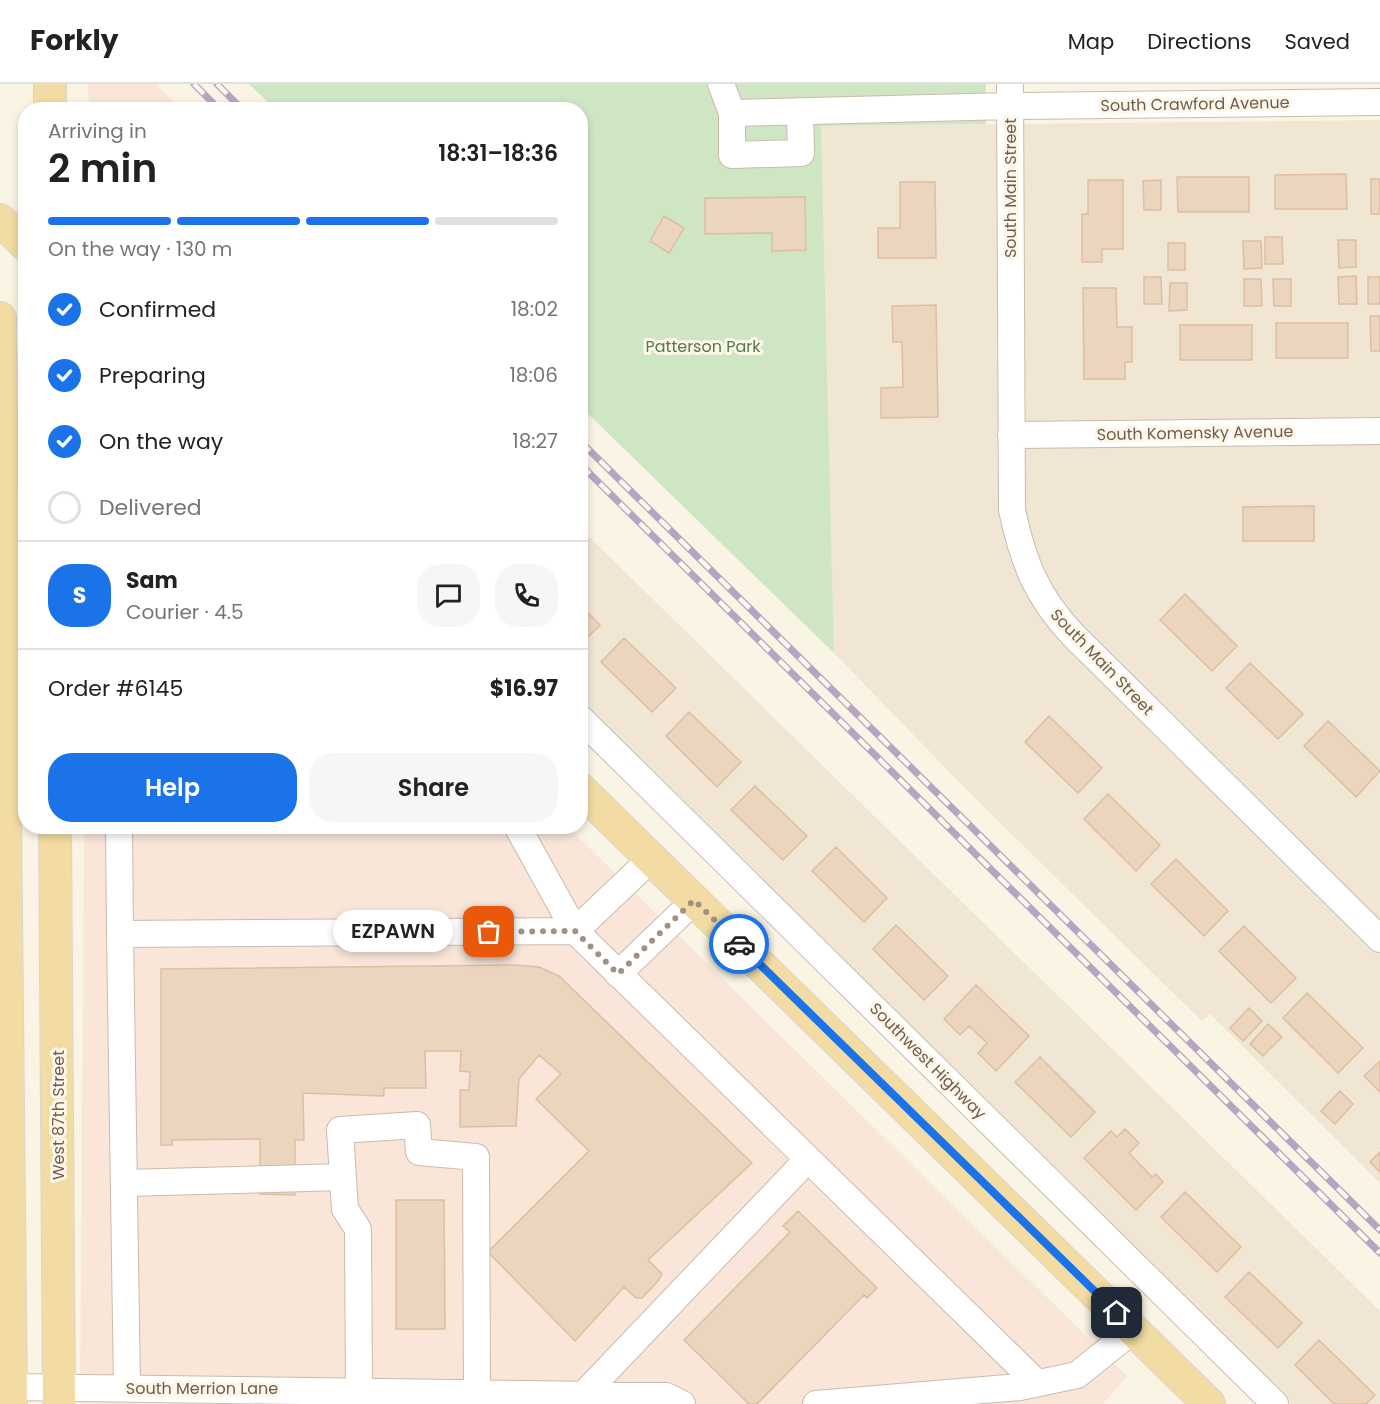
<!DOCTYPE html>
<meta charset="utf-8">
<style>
:root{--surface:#fff;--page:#f6f6f6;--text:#222;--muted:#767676;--line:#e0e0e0;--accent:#1a73e8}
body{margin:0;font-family:Poppins,sans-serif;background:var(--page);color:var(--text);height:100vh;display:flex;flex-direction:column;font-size:22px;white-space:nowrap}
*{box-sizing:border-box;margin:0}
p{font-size:20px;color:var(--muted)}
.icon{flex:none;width:33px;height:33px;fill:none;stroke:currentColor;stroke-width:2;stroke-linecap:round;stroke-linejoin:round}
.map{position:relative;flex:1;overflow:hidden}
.sheet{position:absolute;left:18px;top:18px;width:570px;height:732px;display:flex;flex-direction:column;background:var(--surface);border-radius:24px;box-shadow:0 3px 9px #0003}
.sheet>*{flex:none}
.pin{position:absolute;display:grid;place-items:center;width:51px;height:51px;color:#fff;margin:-26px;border-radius:12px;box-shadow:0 3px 9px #0006}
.courier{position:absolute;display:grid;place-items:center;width:60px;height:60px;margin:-30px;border:4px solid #1a73e8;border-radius:50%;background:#fff;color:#222;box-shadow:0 2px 8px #0007}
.bubble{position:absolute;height:42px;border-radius:21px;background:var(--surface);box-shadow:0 3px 9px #0003;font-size:20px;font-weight:600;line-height:42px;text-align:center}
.headline em{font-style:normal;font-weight:600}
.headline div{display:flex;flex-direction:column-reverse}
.headline{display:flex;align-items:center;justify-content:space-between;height:102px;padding:0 30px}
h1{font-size:39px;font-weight:600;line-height:45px}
.bar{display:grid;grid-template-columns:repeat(4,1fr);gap:9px 6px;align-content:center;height:72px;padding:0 30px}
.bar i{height:8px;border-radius:4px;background:var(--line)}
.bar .current{background:var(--accent)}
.bar p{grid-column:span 4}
.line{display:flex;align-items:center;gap:15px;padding:0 30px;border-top:2px solid var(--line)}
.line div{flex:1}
.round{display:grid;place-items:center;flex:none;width:63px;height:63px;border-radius:24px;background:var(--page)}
ol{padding:0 30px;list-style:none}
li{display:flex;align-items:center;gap:18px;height:66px}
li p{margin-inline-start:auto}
li .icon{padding:6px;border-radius:50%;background:var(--accent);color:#fff;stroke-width:4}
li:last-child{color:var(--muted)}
li i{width:33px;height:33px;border:3px solid var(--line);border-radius:50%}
.cta{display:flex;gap:12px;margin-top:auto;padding:12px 30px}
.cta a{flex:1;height:69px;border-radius:24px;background:var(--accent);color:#fff;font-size:24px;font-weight:600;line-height:69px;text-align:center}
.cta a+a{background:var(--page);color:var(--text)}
header{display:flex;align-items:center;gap:36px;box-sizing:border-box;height:84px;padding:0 30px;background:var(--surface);border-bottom:2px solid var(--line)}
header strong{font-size:28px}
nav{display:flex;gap:33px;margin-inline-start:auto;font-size:21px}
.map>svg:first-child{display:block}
</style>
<header>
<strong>Forkly</strong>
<nav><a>Map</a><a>Directions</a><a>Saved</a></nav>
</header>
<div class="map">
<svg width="1380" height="1320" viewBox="0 0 1380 1320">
<rect width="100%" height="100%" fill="#faf4e4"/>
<path fill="#f1e6d4" d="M 1380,36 L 1380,1099 L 1210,930 L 1202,937 L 1169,905 L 965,704 L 834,569 L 821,42 Z
M 580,444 L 1380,1227 L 1380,1320 L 1291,1320 L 581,619 Z"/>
<path fill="#f9e6d9" d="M 88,0 L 156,0 L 181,25 L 89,25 Z
M 84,742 L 568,743 L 1127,1292 L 1103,1320 L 80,1320 Z"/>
<path fill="#cfe6c5" d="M 249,0 L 986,0 L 986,40 L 821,42 L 834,569 L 581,323 L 580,26 L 275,25 Z"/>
<path fill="#ecd5bf" stroke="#ddbea1" stroke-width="1.5" d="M 1346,90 L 1347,125 L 1275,125 L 1275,91 Z
M 1177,93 L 1249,93 L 1249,128 L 1178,128 Z
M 1371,95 L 1380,95 L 1380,130 L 1371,130 Z
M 1088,96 L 1123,96 L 1123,165 L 1102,165 L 1102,178 L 1082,178 L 1082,130 L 1088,130 Z
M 1161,96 L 1161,126 L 1144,126 L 1143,97 Z
M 900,98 L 935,98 L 936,174 L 878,174 L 878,144 L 900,144 Z
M 805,113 L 806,166 L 772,167 L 772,149 L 705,150 L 705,114 Z
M 664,132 L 684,144 L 669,169 L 650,157 Z
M 1265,153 L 1282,153 L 1283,180 L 1265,180 Z
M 1338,156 L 1356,156 L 1356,183 L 1339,184 Z
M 1243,157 L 1261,157 L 1262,184 L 1244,185 Z
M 1168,159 L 1185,159 L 1185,186 L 1168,186 Z
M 1356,192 L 1357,220 L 1339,220 L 1338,193 Z
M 1144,193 L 1161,193 L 1162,220 L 1144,220 Z
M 1368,193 L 1380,193 L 1380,220 L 1368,220 Z
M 1244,195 L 1261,195 L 1262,222 L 1244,222 Z
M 1273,195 L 1291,195 L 1291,222 L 1274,222 Z
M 1170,199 L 1187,199 L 1187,226 L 1169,227 Z
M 1083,204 L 1116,204 L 1117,243 L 1132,243 L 1132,278 L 1125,278 L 1125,295 L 1084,295 Z
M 936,221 L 938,333 L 881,334 L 881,304 L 903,303 L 902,258 L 893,258 L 892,222 Z
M 1370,232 L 1380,232 L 1380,267 L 1371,267 Z
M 1276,239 L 1348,239 L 1348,274 L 1276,274 Z
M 1180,241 L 1252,241 L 1252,276 L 1180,276 Z
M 1314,422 L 1314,457 L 1243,457 L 1243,423 Z
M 1185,510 L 1237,562 L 1212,587 L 1160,536 Z
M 580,521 L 600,541 L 580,561 Z
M 624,554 L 676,604 L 652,628 L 601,578 Z
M 1250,579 L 1303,630 L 1278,655 L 1226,604 Z
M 689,628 L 741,678 L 717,703 L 666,652 Z
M 1049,632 L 1102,684 L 1078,709 L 1025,658 Z
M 1328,637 L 1380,687 L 1356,713 L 1304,662 Z
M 755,702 L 807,752 L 783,776 L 731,726 Z
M 1108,710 L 1160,761 L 1136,787 L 1084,735 Z
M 836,763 L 887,814 L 864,838 L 812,787 Z
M 1176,775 L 1228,827 L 1204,852 L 1151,800 Z
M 896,841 L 948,892 L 924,916 L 873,865 Z
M 1244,842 L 1296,894 L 1271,919 L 1219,867 Z
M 515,881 L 539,883 L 559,892 L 752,1079 L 648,1176 L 662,1190 L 658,1197 L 642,1214 L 636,1214 L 624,1203 L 575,1257 L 488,1168 L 589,1067 L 536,1015 L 561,990 L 539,971 L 519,995 L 516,1042 L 460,1043 L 460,1006 L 469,1006 L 470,988 L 460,987 L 461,967 L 425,967 L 426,1004 L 384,1004 L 384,1012 L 303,1009 L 304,1056 L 295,1056 L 295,1111 L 260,1110 L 260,1055 L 172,1056 L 172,1061 L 161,1061 L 161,885 Z
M 976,901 L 1029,952 L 996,987 L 978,969 L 987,959 L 969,942 L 960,951 L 944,935 Z
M 1307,909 L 1363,964 L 1338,989 L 1283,934 Z
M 1249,924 L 1262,937 L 1243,957 L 1230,944 Z
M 1268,940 L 1282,953 L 1263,972 L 1250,960 Z
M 1040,973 L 1095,1028 L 1071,1053 L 1015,998 Z
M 1380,977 L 1380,1008 L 1364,992 Z
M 1340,1007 L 1353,1020 L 1335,1040 L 1321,1027 Z
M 1125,1045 L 1139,1059 L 1129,1069 L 1152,1093 L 1156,1090 L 1163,1098 L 1136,1126 L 1084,1074 L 1111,1047 L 1117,1053 Z
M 1380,1068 L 1380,1088 L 1370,1078 Z
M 1185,1108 L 1241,1163 L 1217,1188 L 1161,1133 Z
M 396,1116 L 444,1116 L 445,1245 L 396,1245 Z
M 798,1127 L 877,1204 L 867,1214 L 864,1211 L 757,1320 L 749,1320 L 684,1256 L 790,1148 L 783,1142 Z
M 1249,1188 L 1302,1239 L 1278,1264 L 1225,1213 Z
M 1319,1256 L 1375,1311 L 1366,1320 L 1334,1320 L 1295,1281 Z"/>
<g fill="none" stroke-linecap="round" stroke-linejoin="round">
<g stroke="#cabcac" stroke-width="28">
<path id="minor" d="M 721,0 L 732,29 L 1009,22 L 1380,18
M 1010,0 L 1012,426 C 1023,477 1036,512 1073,551 L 1380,855
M 732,29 L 732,71 L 801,69 L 800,27
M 1011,351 L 1380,347
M 0,627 L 26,627
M 580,634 L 1275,1320
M 119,742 L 120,850
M 517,742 L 575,847 L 652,774
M 618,890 L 695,816
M 124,1099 L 343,1093
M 10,1303 L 666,1312 L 682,1320
M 127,1304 L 120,850 L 575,847 L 1037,1299
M 359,1306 L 358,1145 L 345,1125 L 340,1046 L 417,1041 L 419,1068 L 476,1073 L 477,1308
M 584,1310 L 808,1075
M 816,1320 L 1020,1303 L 1077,1291 L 1133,1246"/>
</g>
<g stroke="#dad5d1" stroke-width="34">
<path id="major" d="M 50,0 L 50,26
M 0,136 L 26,161
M 0,234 L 11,1320
M 580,705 L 1209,1320
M 55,742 L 59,1320"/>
</g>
<use href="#minor" stroke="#fff" stroke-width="26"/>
<use href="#major" stroke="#f2dca3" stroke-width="32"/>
<g stroke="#b7a4c2" stroke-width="7">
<path id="rail" d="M 194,0 L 220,26
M 217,0 L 243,26
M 580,357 L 1380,1146
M 580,380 L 1380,1169"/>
</g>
<use href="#rail" stroke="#fdf7ea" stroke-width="4.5" stroke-dasharray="14" stroke-linecap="butt"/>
</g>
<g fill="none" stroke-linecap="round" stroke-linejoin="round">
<path stroke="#a09182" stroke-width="6" stroke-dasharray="0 10.8" d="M 489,848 L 575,847 L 618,890 L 694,816 L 739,860"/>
<path stroke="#1a73e8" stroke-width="8" d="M 739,860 L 1117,1229"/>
</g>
<g text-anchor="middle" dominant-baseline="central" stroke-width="6" stroke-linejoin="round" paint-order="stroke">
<g font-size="16" fill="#705c4d" stroke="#fdf7ea">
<text transform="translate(1195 20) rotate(-1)">South Crawford Avenue</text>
<text transform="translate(1010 104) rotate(-90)">South Main Street</text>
<text transform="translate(1195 349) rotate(-1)">South Komensky Avenue</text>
<text transform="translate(1102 578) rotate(46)">South Main Street</text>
<text transform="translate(928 977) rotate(45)">Southwest Highway</text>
<text transform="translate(58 1031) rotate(-90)">West 87th Street</text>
<text x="202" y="1304">South Merrion Lane</text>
</g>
<g font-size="16" fill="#537a49" stroke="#fdf7ea">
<text x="703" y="262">Patterson Park</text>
</g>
</g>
</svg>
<div class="pin" style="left:489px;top:848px;background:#ea580c"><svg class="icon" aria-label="bag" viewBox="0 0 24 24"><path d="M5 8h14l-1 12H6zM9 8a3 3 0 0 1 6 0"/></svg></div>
<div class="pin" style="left:1117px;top:1229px;background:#1f2937"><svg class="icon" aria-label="home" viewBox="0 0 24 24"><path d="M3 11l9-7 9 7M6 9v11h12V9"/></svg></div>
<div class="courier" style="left:739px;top:860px"><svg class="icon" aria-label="car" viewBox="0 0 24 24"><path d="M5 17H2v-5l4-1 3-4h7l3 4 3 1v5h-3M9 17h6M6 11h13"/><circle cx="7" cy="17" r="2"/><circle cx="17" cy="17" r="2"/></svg></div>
<div class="bubble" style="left:333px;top:826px;width:120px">EZPAWN</div>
<section class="sheet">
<div class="headline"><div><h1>2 min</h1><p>Arriving in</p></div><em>18:31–18:36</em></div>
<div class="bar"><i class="current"></i><i class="current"></i><i class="current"></i><i></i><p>On the way · 130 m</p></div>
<ol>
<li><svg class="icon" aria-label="check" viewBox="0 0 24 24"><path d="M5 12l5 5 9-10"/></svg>Confirmed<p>18:02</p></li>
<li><svg class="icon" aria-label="check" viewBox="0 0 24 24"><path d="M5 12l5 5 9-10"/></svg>Preparing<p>18:06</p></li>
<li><svg class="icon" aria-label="check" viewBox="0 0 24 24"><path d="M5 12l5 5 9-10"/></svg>On the way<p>18:27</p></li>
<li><i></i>Delivered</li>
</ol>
<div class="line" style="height:108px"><b class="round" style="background:var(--accent);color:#fff">S</b><div><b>Sam</b><p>Courier · 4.5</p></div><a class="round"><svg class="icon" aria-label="chat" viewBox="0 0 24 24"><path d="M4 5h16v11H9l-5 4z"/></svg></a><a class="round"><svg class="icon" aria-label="phone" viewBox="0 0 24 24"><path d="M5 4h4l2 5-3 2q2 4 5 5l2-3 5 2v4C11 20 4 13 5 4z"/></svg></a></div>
<div class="line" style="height:78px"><div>Order #6145</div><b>$16.97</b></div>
<div class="cta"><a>Help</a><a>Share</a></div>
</section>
</div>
